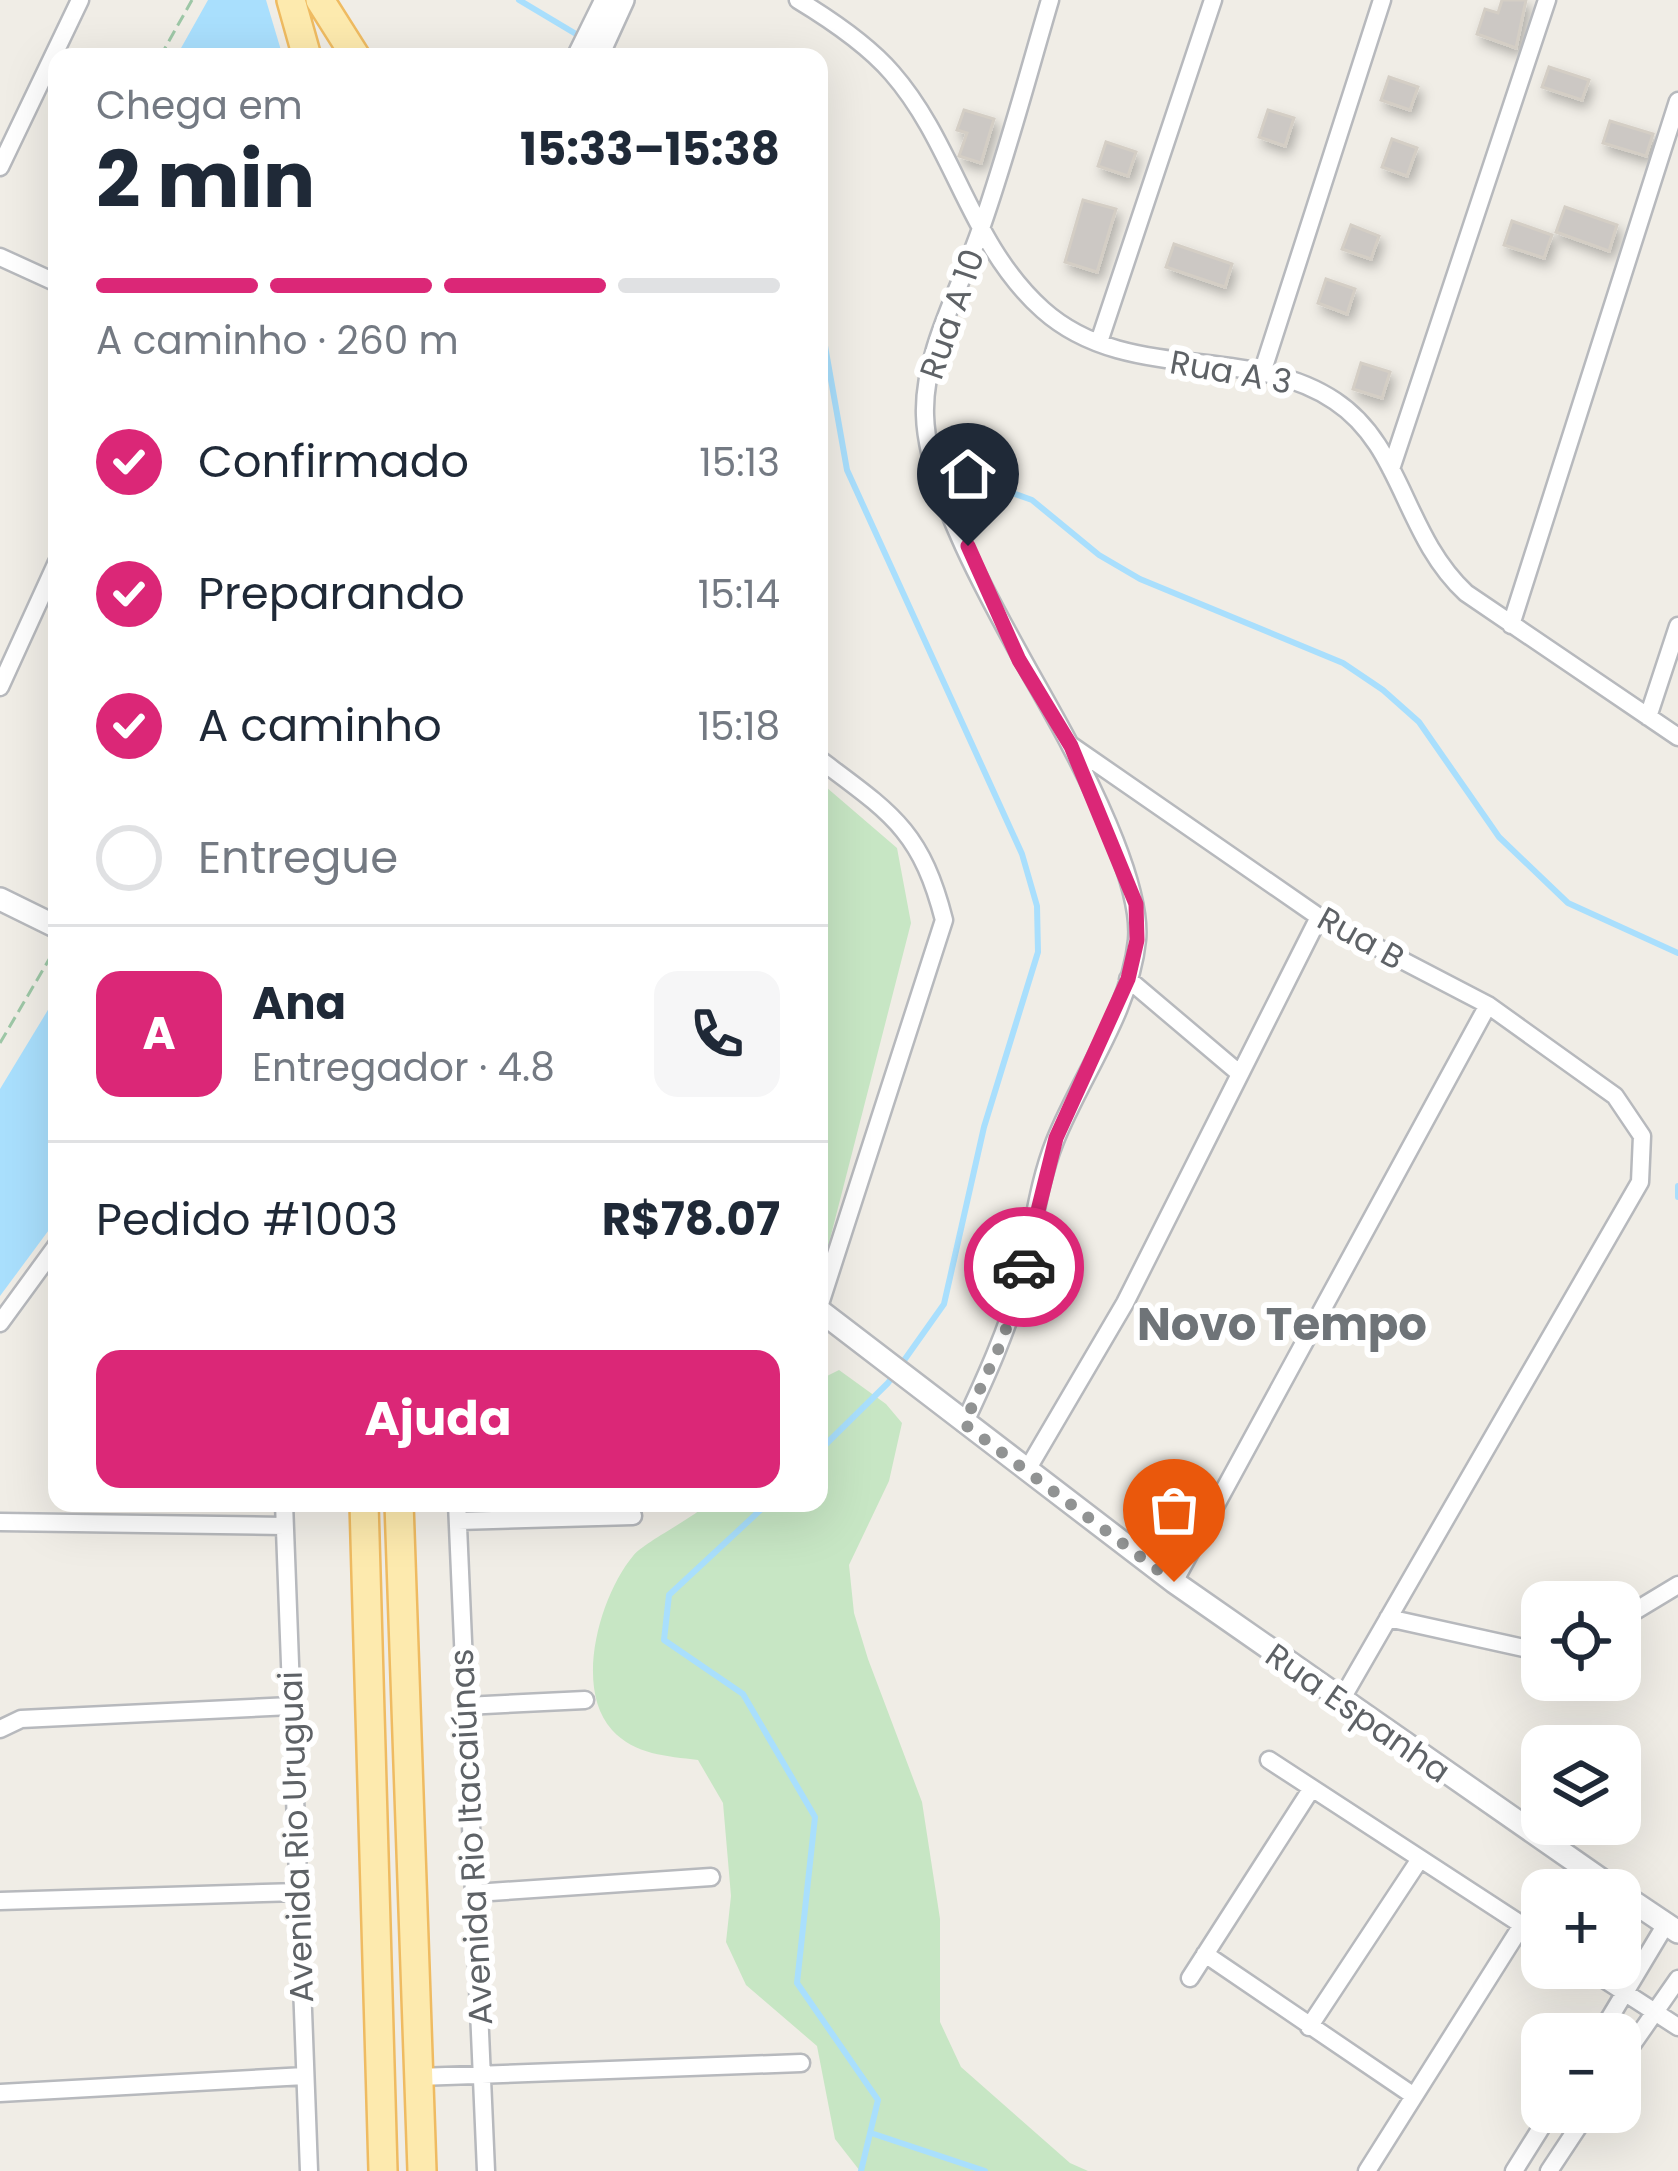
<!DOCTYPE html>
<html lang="pt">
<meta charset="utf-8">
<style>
:root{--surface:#fff;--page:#f6f6f7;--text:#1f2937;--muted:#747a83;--line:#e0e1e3;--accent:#db2777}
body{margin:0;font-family:Poppins,sans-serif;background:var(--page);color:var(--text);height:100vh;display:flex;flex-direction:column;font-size:45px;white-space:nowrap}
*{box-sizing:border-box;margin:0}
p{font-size:39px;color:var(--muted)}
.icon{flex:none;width:66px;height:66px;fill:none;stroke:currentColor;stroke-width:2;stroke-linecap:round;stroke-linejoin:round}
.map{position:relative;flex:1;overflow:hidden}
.panel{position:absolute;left:48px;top:48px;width:780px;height:1464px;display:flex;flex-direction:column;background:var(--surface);border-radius:24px;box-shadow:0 12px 48px #0002}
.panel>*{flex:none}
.tools{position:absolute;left:1521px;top:1581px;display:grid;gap:24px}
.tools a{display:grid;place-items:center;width:120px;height:120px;border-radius:24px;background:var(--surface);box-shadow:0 12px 48px #0002;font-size:60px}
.pin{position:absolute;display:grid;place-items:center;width:102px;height:102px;color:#fff;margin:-123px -51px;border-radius:50% 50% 50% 0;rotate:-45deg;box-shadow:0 0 12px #0007}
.pin .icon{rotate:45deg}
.courier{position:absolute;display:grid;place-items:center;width:120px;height:120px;margin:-60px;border:9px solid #db2777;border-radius:50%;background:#fff;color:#222;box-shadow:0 3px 15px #0007}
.summary em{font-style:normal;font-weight:700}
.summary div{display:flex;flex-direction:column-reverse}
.summary{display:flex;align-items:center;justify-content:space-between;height:204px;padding:0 48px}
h1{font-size:78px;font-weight:700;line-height:90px}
.bar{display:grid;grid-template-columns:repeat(4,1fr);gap:18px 12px;align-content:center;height:144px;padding:0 48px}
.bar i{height:15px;border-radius:9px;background:var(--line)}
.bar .current{background:var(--accent)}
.bar p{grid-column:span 4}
.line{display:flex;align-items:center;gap:30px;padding:0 48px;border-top:3px solid var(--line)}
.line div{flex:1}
.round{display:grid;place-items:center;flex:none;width:126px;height:126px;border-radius:24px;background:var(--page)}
ol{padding:0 48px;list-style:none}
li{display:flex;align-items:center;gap:36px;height:132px}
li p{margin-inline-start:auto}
li .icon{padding:12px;border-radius:50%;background:var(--accent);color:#fff;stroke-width:4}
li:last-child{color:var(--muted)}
li i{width:66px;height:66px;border:6px solid var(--line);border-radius:50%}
.primary-button{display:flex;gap:24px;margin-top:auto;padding:24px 48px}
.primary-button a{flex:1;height:138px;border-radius:24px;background:var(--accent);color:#fff;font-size:48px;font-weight:700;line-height:138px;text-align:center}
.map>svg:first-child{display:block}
</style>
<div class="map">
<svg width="1678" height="2171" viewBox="0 0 1678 2171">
<defs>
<filter id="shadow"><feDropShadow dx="4" dy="7" stdDeviation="6" flood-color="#0004"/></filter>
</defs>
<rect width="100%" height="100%" fill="#f0ede6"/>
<path fill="#c7e6c4" d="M 819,781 L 897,848 L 911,923 L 820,1278 Z
M 839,1370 L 886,1404 L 902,1423 L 889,1481 L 849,1565 L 854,1613 L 868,1659 L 922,1802 L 940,1919 L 940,2022 L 961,2067 L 1070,2163 L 1088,2171 L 860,2171 L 835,2139 L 817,2046 L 746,1985 L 726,1942 L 731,1896 L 723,1803 L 698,1760 C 667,1756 635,1755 612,1730 C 573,1687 601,1594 633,1556 C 643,1543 690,1520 709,1503 L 819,1503 L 819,1380 Z"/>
<path fill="#a9dffd" d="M 208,0 L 266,0 L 283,57 L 176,57 Z
M 57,995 L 57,1219 L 0,1296 L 0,1089 Z"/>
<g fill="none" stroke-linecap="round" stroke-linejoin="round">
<path stroke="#a9dffd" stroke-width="6" d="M 519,0 L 581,37
M 819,312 L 847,470 L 1022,854 L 1037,906 L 1038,952 L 984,1127 L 944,1304 L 888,1383 L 819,1451
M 985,483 L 1032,500 L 1099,555 L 1140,579 L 1343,663 L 1383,690 L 1419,722 L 1499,837 L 1568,903 L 1678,953
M 1678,1186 L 1678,1197
M 768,1503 L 669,1595 L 664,1640 L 743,1694 L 815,1817 L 797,1983 L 878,2100 L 861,2171
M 874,2134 L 985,2171"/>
</g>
<path fill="#ccc8c4" stroke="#d4cec5" stroke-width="3" filter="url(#shadow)" d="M 1502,0 L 1526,0 L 1516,48 L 1477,34 L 1485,9 L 1498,13 Z
M 1549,67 L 1589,80 L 1582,100 L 1542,87 Z
M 1389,77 L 1418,87 L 1410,110 L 1381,100 Z
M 964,110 L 994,119 L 981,163 L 959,156 L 967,133 L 957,130 Z
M 1268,110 L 1294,118 L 1285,146 L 1259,137 Z
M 1610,121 L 1653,134 L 1646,156 L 1603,143 Z
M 1392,139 L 1417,148 L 1407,176 L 1382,167 Z
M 1106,142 L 1136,152 L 1128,176 L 1098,166 Z
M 1083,200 L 1116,209 L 1097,272 L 1065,262 Z
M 1565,207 L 1617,225 L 1609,251 L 1556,232 Z
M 1512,221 L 1552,235 L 1544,258 L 1504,245 Z
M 1351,225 L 1379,236 L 1371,259 L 1342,249 Z
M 1174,244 L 1232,264 L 1225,287 L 1166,267 Z
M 1326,279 L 1355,289 L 1347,314 L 1318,303 Z
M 1361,363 L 1390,372 L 1382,398 L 1353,389 Z"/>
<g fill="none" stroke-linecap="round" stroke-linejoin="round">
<g stroke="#b7b9bd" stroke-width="21">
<path id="minor" d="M 798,0 C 831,20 867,44 892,73 C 955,145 969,244 1043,310 C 1127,385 1249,343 1335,401 C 1403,446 1403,534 1466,593 L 1678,737
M 0,167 L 80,0
M 0,257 L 57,283
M 1099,342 L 1213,0
M 1262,373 L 1382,0
M 1391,469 L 1547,0
M 1511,625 L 1678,101
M 0,687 L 57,562
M 1648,717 L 1678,626
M 1072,746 L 1319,917 L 1488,1005 L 1615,1096 L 1642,1136 L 1640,1182 L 1340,1702
M 819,759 C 891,813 921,830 944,920 L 819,1307
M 1128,979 L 1239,1073
M 0,1323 L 57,1245
M 964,1424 C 986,1377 1007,1331 1021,1281 C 1033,1234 1037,1186 1055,1141 C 1081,1076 1130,1011 1137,940 C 1142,888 1095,792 1070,745 C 1026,661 927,508 925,415 C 923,354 959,291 979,234 C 1006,158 1027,78 1050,0
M 1027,1470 L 1125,1303 L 1319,917
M 284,1503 L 309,2171
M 457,1503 L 486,2171
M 458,1521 L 633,1516
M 0,1522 L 284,1526
M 1174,1582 L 1488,1005
M 1388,1618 L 1542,1652
M 1620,1620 L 1678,1585
M 465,1706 L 585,1700
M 0,1729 L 21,1719 L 291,1706
M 1269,1760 L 1542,1938
M 475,1893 L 711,1877
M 0,1901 L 299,1892
M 1205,1954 L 1414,2096
M 1587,1968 L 1678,2027
M 1190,1978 L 1312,1788
M 1309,2027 L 1420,1859
M 1600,2034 L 1666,1924
M 1620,2062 L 1678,1979
M 418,2077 L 801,2063
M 0,2093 L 305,2076
M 1367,2171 L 1522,1925
M 1514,2171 L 1551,2112
M 1549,2171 L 1588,2112"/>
</g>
<g stroke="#b7b9bd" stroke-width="26">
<path id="tertiary" d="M 578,57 L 606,0
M 597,57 L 623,0
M 0,899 L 57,927
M 819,1310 L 1174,1582 L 1616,1890
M 1620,1893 L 1678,1932"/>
</g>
<g stroke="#efbb61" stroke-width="32">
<path id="primary" d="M 291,0 L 307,57
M 320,0 L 356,57
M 364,1503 L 383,2171
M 399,1503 L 422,2171"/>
</g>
<path stroke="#9dc7a6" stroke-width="3" stroke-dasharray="12 6" stroke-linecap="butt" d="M 160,57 L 192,0
M 0,1043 L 54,951"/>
<use href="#minor" stroke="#fff" stroke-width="16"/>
<use href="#tertiary" stroke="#fff" stroke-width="21"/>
<use href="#primary" stroke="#fdeaae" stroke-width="27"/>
</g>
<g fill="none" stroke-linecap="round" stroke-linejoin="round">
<path stroke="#919393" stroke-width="12" stroke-dasharray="0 21.6" d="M 1024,1267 L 1003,1339 L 964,1424 L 1174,1582"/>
<path stroke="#db2777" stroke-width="15" d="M 968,546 L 1019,660 L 1071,746 L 1136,904 L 1137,940 L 1128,979 L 1056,1138 L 1024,1267"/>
</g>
<g text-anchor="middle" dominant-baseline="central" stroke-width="12" stroke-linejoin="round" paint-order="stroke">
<g font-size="33" fill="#5e6266" stroke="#fff">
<text transform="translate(952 314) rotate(-71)">Rua A 10</text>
<text transform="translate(1231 372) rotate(10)">Rua A 3</text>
<text transform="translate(1361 938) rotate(29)">Rua B</text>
<text transform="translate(1358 1713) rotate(35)">Rua Espanha</text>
<text transform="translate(296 1837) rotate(-92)">Avenida Rio Uruguai</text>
<text transform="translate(471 1837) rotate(-93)">Avenida Rio Itacaiúnas</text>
</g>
<g font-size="45" font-weight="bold" fill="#6f7478" stroke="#fff">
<text x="1282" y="1324">Novo Tempo</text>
</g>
</g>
</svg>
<div class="tools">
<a><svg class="icon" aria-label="locate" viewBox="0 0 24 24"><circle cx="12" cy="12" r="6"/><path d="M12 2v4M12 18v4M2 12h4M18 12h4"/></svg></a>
<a><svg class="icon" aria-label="layers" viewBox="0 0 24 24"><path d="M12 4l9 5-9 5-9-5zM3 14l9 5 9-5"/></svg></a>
<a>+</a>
<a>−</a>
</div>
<div class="pin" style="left:1174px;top:1582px;background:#ea580c"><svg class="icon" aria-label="bag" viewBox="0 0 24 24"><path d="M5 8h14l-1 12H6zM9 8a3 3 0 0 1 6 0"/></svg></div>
<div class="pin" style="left:968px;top:546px;background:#1f2937"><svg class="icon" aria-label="home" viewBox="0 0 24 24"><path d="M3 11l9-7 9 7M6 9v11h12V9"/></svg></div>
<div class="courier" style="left:1024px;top:1267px"><svg class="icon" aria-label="car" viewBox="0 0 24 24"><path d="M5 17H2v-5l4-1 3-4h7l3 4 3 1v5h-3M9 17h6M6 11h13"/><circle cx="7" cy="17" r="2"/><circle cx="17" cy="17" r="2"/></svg></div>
<section class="panel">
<div class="summary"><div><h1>2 min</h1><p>Chega em</p></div><em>15:33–15:38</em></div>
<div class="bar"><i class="current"></i><i class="current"></i><i class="current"></i><i></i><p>A caminho · 260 m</p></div>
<ol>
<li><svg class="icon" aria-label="check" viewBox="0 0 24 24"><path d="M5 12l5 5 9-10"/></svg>Confirmado<p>15:13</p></li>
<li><svg class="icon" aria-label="check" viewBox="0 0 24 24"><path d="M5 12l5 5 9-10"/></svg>Preparando<p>15:14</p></li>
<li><svg class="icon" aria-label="check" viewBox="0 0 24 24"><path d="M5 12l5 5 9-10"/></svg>A caminho<p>15:18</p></li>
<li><i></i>Entregue</li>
</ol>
<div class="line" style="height:216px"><b class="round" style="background:var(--accent);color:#fff">A</b><div><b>Ana</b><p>Entregador · 4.8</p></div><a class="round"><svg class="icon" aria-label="phone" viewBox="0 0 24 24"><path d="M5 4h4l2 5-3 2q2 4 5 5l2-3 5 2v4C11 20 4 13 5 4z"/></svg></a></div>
<div class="line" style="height:156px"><div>Pedido #1003</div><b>R$78.07</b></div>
<div class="primary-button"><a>Ajuda</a></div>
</section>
</div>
